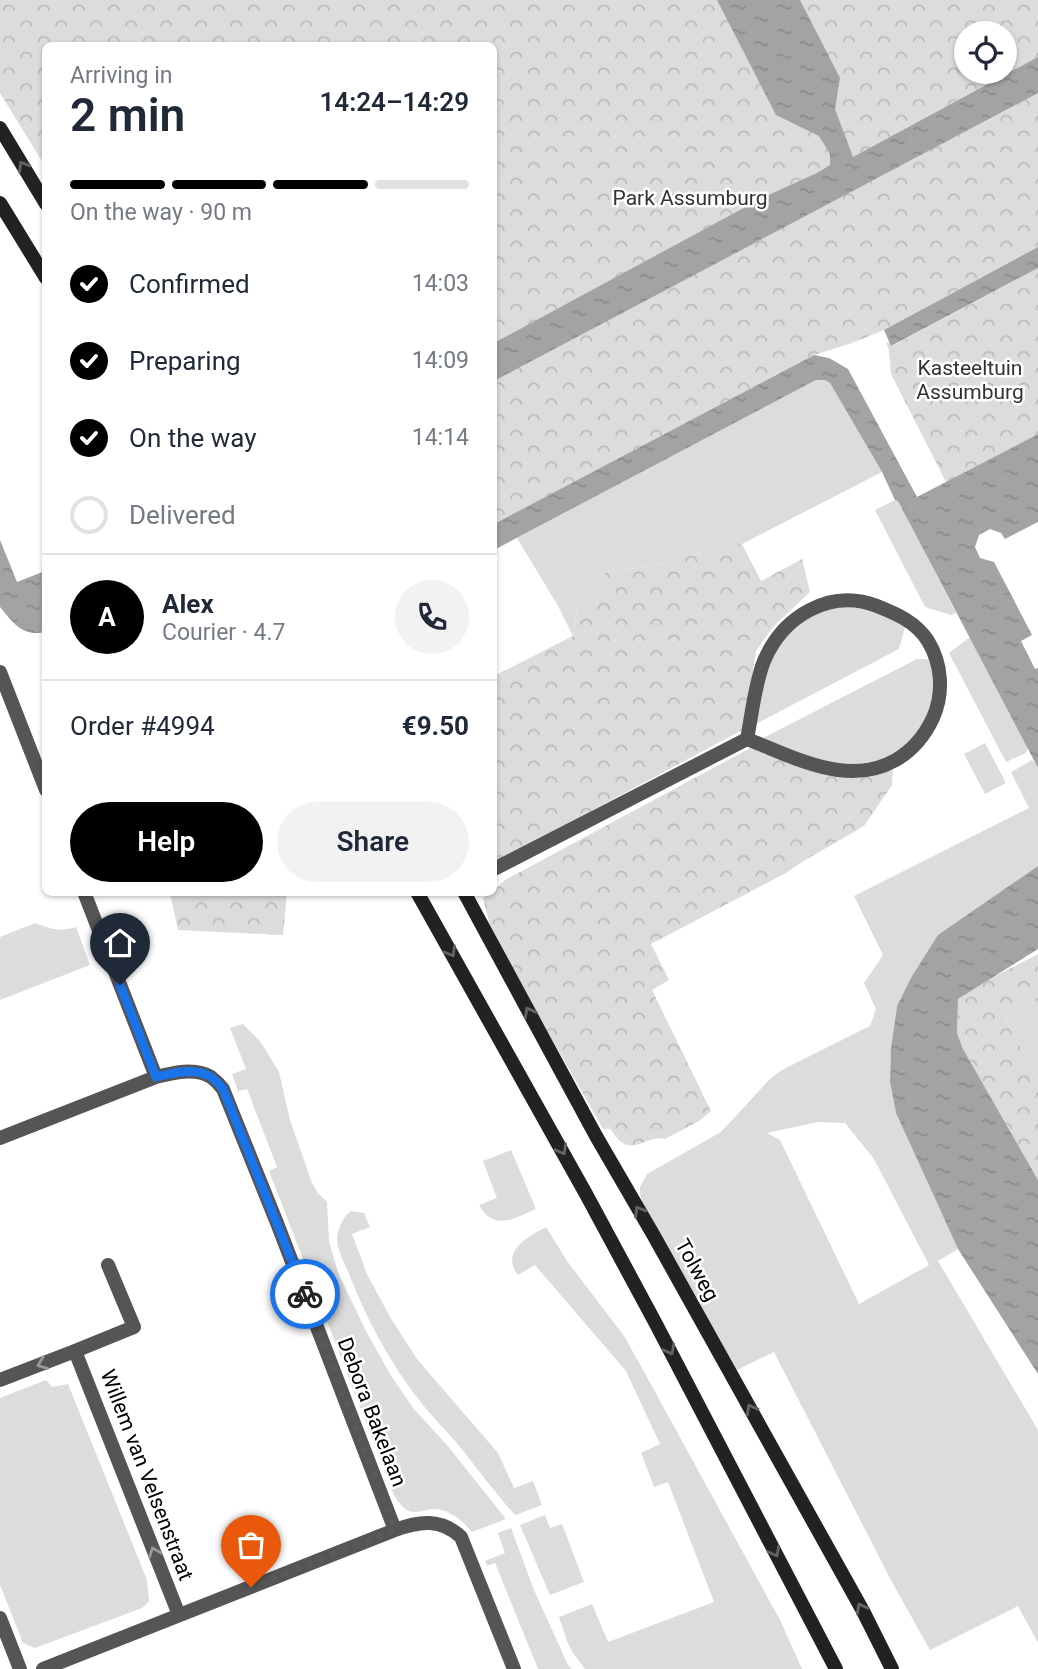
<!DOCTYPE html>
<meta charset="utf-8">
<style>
:root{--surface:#fff;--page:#f2f2f3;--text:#1f2937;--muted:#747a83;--line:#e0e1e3;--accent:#000}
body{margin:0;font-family:Roboto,sans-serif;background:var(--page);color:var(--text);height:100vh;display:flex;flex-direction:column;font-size:26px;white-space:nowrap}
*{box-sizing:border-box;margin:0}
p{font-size:23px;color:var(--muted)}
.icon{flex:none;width:38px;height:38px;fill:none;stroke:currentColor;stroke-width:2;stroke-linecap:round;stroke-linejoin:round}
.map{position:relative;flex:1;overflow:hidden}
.side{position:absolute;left:42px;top:42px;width:455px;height:854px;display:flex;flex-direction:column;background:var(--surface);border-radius:10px;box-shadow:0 2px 5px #0004}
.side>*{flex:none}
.controls{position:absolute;left:954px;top:21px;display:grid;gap:14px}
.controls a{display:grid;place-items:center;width:63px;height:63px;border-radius:50%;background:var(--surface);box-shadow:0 2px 5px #0004;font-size:35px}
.pin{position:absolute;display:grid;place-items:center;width:60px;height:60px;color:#fff;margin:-72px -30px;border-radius:50% 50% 50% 0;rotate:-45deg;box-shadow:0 0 7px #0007}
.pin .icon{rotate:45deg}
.courier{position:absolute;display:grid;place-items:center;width:70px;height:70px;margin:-35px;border:5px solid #1a73e8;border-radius:50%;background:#fff;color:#222;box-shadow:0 2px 9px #0007}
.headline em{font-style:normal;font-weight:600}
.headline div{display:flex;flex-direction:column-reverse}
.headline{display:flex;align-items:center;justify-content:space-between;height:119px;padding:0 28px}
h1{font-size:46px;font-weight:600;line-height:52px}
.bar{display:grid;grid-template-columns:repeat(4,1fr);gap:10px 7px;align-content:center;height:84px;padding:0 28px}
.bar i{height:9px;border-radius:5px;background:var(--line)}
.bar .current{background:var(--accent)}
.bar p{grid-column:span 4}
.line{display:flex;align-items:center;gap:18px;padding:0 28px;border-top:2px solid var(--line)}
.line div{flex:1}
.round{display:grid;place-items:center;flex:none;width:74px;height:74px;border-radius:37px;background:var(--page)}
ol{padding:0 28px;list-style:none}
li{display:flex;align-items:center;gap:21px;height:77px}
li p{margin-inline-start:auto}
li .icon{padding:7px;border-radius:50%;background:var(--accent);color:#fff;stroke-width:4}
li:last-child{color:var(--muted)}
li i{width:38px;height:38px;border:4px solid var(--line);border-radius:50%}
.action{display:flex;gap:14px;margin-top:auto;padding:14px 28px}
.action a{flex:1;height:80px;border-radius:42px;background:var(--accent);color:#fff;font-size:28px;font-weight:600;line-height:80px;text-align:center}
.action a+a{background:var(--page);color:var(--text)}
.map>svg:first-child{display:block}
</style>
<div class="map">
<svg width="1038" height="1669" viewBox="0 0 1038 1669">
<defs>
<pattern id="forest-crowns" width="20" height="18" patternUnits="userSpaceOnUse" patternTransform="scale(1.75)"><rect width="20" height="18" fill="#dcdcdc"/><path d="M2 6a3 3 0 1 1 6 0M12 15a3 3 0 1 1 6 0" fill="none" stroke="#bbb"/></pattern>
<pattern id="water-ripples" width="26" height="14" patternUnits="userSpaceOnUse" patternTransform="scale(1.75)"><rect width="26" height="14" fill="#a3a3a3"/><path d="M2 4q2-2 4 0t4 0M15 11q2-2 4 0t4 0" fill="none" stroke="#8b8b8b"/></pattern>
</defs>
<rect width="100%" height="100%" fill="#fff"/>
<path fill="#dcdcdc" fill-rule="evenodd" d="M 816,380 L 825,380 L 830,383 L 882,472 L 742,544 L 726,544 L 661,564 L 604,573 L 596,600 L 578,601 L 573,636 L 558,606 L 517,538 Z
M 895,500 L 898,500 L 956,613 L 951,615 L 925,607 L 875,510 Z
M 838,604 L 884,613 L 905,627 L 899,649 L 754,725 L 762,682 L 774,650 L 805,616 Z
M 970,637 L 1028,747 L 1026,753 L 1006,762 L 949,653 Z
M 917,659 L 931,659 L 936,690 L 920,735 L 895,755 L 877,762 L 831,766 L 761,739 Z
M 985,743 L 1006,783 L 985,794 L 964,754 Z
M 1032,760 L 1035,763 L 1038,768 L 1038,866 L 938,936 L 912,976 L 897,1006 L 891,1048 L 890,1082 L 896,1113 L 958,1249 L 938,1261 L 1038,1430 L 1038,1643 L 1018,1606 L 930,1650 L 893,1584 L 774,1352 L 735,1371 L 642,1201 L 640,1194 L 640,1187 L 647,1174 L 721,1132 L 769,1080 L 780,1071 L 870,1026 L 876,1009 L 864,983 L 883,955 L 854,896 L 1029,808 L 1011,772 ZM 818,1122 L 845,1123 L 874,1159 L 929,1265 L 859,1304 L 780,1140 L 767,1133 Z
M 35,923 C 51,929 59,932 76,927 L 90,965 L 0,1000 L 0,937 Z
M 1038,1001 L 1038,1079 L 1005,1019 Z
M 243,1024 L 260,1041 L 279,1072 L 290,1120 L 312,1183 L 317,1192 L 327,1202 L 329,1242 L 339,1275 L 368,1335 L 390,1374 L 413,1408 L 447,1445 L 506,1519 L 472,1532 C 462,1520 449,1509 433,1509 C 427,1509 422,1512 416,1512 C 406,1513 399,1503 394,1495 L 269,1171 L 277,1167 L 247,1089 L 238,1091 L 232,1074 L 246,1069 L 230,1028 Z
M 511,1150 L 536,1209 C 515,1218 494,1232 479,1205 L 497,1198 L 483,1161 Z
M 351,1211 L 364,1213 L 370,1227 L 352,1234 L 367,1274 L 390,1317 L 417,1359 L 498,1453 L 514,1488 L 533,1481 L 542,1505 L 515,1515 C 496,1494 479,1471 461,1448 C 448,1432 432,1417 419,1400 C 390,1363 366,1318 349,1274 C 345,1264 337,1250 337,1239 C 338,1228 343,1217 351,1211 Z
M 546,1227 L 567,1261 L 624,1336 L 642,1368 L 780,1620 L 802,1669 L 585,1669 L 573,1653 L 567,1641 L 559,1617 L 592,1604 L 608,1642 L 714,1602 L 668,1482 L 654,1487 L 641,1453 L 660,1444 L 626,1371 L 535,1265 L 518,1275 C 500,1251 528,1237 546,1227 Z
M 46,1380 L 52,1387 L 68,1384 L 147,1580 L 149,1601 L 142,1608 L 35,1648 L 23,1643 L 0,1585 L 0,1398 Z
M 545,1515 L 550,1528 L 562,1524 L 584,1582 L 550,1595 L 520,1525 Z
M 511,1528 L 534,1590 L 568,1665 L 572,1669 L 538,1669 L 495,1563 L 487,1566 L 485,1561 L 505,1553 L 498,1533 Z"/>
<path fill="url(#forest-crowns)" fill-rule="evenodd" d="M 0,0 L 1038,0 L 1038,247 L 884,330 L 852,343 L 814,355 L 494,524 L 494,46 L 46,46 L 45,166 L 0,93 ZM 966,33 L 1004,33 L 1004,72 L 966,72 Z
M 1038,268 L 1038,434 L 946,482 L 891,374 L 889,350 L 886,343 L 889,342 L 892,346 Z
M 726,544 L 742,544 L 761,581 L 802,559 L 810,592 L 773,627 L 756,651 L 744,729 L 494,863 L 494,676 L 573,636 L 578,601 L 596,599 L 604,573 L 661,564 Z
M 754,746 L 818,773 L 852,777 L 893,768 L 892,785 L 864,826 L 802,862 L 786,873 L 651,944 L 669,980 L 652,990 L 711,1111 L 699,1121 L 665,1139 C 649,1134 635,1153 621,1142 C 617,1139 614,1133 610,1129 L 603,1129 L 492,934 L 483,898 L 490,893 L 494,892 L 494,890 L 505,880 Z
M 170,893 L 287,893 L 283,935 L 178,930 Z
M 1038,954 L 1038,1001 L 1005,1019 L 1038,1079 L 1038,1180 L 963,1049 L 957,1033 L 958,999 L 978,985 Z"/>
<path fill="url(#water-ripples)" d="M 717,0 L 800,0 L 840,78 L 835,109 L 853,157 L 1038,57 L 1038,93 L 494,381 L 494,343 L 764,197 L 817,173 L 830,165 L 830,154 L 819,136 L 776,115 Z
M 1038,247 L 1038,268 L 891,346 L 884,330 Z
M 814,355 L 829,358 L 848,369 L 917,497 L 1038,434 L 1038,522 L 1005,539 L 1001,533 L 990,529 L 979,535 L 975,547 L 980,558 L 994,562 L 1032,635 L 1021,641 L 1035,669 L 1038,668 L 1038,768 L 898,501 L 895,500 L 882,472 L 830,383 L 825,380 L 816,380 L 494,550 L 494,524 Z
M 0,540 L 17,582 L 45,571 L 45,632 C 23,637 13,623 0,607 Z
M 1038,866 L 1038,949 L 958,999 L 957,1033 L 963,1049 L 1038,1180 L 1038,1374 L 958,1249 L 896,1113 L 890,1082 L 891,1048 L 897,1006 L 912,976 L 938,935 Z"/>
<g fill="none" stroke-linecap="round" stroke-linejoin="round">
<path stroke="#555" stroke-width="14" d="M 0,672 L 46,790
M 494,869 L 747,739 C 776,750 807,766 838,770 C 881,776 915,756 933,718 C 944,693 942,664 928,641 C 916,622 897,614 877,606 C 830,588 783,616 764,661 C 755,683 752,714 747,739
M 84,892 L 156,1077 C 172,1073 195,1067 211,1077 C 215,1080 220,1085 223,1089 L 277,1223 L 395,1530 C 419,1521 441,1518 461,1537 L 514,1669
M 0,1138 L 156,1077
M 75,1351 L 134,1327 L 108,1265
M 0,1380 L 75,1351 L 179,1615
M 0,1618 L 20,1669
M 43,1669 L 395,1530"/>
<path stroke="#222" stroke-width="14" d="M 0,128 L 46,204
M 0,203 L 46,278
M 417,892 L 586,1194 L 656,1324 L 836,1669
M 464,892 L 596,1136 L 654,1236 L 863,1611 L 892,1669"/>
</g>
<defs><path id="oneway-chevron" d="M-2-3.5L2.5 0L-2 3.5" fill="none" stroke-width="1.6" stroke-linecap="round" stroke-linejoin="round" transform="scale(1.75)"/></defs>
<g stroke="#646464">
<use href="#oneway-chevron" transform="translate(23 166) rotate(-121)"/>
<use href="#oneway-chevron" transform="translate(451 952) rotate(60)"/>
<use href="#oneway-chevron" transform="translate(529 1012) rotate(-118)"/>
<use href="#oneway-chevron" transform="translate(562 1150) rotate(61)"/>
<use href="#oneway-chevron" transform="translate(639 1211) rotate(-121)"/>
<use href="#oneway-chevron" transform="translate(670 1350) rotate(62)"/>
<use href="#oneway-chevron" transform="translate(751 1409) rotate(-119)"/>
<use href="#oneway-chevron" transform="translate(775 1552) rotate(62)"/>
<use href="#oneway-chevron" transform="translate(861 1608) rotate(-118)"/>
</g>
<g stroke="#999">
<use href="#oneway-chevron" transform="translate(42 1364) rotate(159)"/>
<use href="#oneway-chevron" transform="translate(154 1552) rotate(-111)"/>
</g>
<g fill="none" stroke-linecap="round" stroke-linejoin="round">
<path stroke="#595959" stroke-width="7" stroke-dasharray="0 12.6" d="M 251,1587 L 395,1530 L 305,1294"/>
<path stroke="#1a73e8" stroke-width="9" d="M 120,985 L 156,1077 C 172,1073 195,1067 211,1077 C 215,1080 220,1085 223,1089 L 305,1294"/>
</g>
<g text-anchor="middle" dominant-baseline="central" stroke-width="5" stroke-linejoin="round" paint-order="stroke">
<g font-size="21" fill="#333" stroke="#fff">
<text x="690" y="198">Park Assumburg</text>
<text x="970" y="368">Kasteeltuin<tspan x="970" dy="24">Assumburg</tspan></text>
</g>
<g font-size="21" fill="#000" stroke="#fff">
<text transform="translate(697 1270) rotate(61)">Tolweg</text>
<text transform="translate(372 1412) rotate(69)">Debora Bakelaan</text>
<text transform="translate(147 1475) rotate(69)">Willem van Velsenstraat</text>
</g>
</g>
</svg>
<div class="controls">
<a><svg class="icon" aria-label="locate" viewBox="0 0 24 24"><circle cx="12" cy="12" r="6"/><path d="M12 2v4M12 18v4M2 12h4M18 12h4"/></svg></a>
</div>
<div class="pin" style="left:251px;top:1587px;background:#ea580c"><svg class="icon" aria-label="bag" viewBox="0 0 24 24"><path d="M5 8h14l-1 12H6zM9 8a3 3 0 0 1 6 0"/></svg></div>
<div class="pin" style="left:120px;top:985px;background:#1f2937"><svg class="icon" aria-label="home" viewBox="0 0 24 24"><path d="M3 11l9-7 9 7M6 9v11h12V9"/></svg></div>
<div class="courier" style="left:305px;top:1294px"><svg class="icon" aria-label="bike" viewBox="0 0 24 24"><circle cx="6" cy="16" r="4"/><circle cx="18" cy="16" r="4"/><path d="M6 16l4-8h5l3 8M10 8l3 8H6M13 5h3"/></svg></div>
<section class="side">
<div class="headline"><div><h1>2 min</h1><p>Arriving in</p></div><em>14:24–14:29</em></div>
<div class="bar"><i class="current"></i><i class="current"></i><i class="current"></i><i></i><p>On the way · 90 m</p></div>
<ol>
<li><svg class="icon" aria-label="check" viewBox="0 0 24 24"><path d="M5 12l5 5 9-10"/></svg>Confirmed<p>14:03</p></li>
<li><svg class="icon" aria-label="check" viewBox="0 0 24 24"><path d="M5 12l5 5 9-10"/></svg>Preparing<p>14:09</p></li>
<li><svg class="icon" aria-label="check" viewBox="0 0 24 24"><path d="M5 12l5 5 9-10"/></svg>On the way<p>14:14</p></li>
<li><i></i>Delivered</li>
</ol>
<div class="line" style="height:126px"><b class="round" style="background:var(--accent);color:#fff">A</b><div><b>Alex</b><p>Courier · 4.7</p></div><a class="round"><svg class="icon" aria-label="phone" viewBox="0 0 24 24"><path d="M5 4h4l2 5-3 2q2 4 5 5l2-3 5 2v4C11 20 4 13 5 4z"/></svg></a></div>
<div class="line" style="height:91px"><div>Order #4994</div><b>€9.50</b></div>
<div class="action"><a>Help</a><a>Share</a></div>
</section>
</div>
